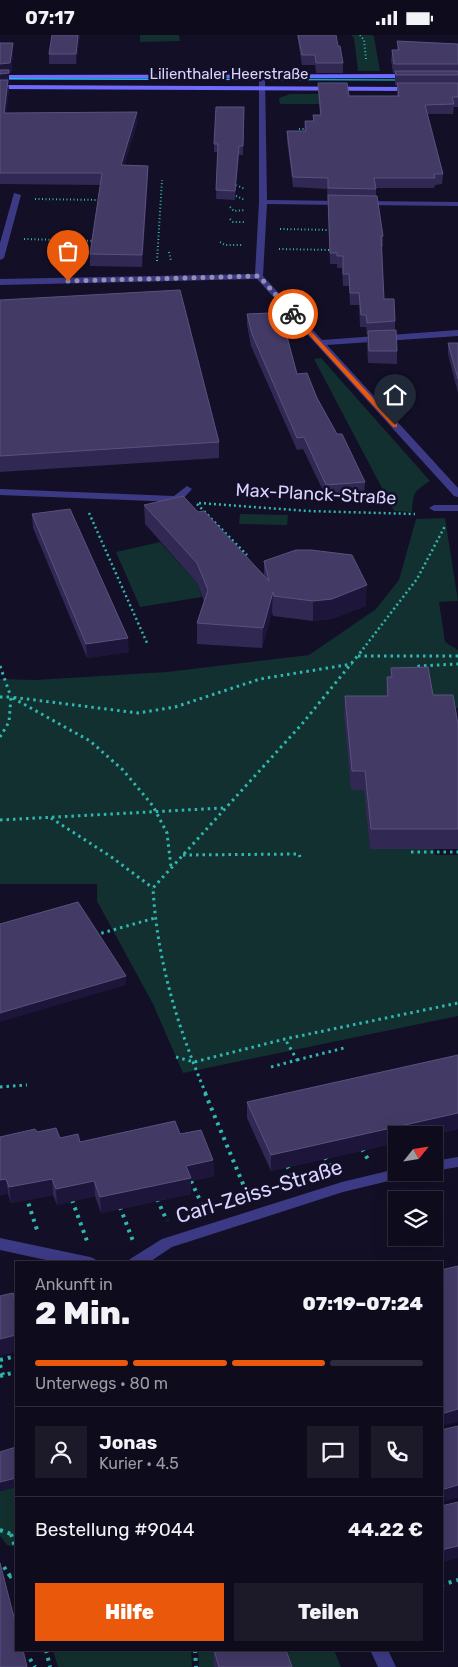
<!DOCTYPE html>
<html lang="de">
<meta charset="utf-8">
<style>
:root{--surface:#0e0b1c;--page:#1c1929;--text:#f1f3f6;--muted:#9b9ba3;--line:#2e2b3b;--accent:#ea580c}
body{margin:0;font-family:Rubik,sans-serif;background:var(--page);color:var(--text);height:100vh;display:flex;flex-direction:column;font-size:19px;white-space:nowrap}
*{box-sizing:border-box;margin:0}
p{font-size:16px;color:var(--muted)}
.icon{flex:none;width:28px;height:28px;fill:none;stroke:currentColor;stroke-width:2;stroke-linecap:round;stroke-linejoin:round}
.map{position:relative;flex:1;overflow:hidden}
.drawer{position:absolute;left:15px;top:1226px;width:428px;height:390px;display:flex;flex-direction:column;background:var(--surface);border-radius:0px;box-shadow:0 5px 20px #0002,0 0 0 1px var(--line)}
.drawer>*{flex:none}
.needle{width:32px;rotate:60deg}
.controls{position:absolute;left:388px;top:1091px;display:grid;gap:10px}
.controls a{display:grid;place-items:center;width:55px;height:55px;border-radius:0px;background:var(--surface);box-shadow:0 5px 20px #0002,0 0 0 1px var(--line);font-size:25px}
.pin{position:absolute;display:grid;place-items:center;width:42px;height:42px;color:#fff;margin:-51px -21px;border-radius:50% 50% 50% 0;rotate:-45deg;box-shadow:0 0 5px #0007}
.pin .icon{rotate:45deg}
.courier{position:absolute;display:grid;place-items:center;width:50px;height:50px;margin:-25px;border:4px solid #ea580c;border-radius:50%;background:#fff;color:#222;box-shadow:0 1px 6px #0007}
.head em{font-style:normal;font-weight:800}
.head div{display:flex;flex-direction:column-reverse}
.head{display:flex;align-items:center;justify-content:space-between;height:85px;padding:0 20px}
h1{font-size:32px;font-weight:800;line-height:38px}
.bar{display:grid;grid-template-columns:repeat(4,1fr);gap:8px 5px;align-content:center;height:60px;padding:0 20px}
.bar i{height:6px;border-radius:4px;background:var(--line)}
.bar .on{background:var(--accent)}
.bar p{grid-column:span 4}
.line{display:flex;align-items:center;gap:12px;padding:0 20px;border-top:1px solid var(--line)}
.line div{flex:1}
.round{display:grid;place-items:center;flex:none;width:52px;height:52px;border-radius:0px;background:var(--page)}
.primary-button{display:flex;gap:10px;margin-top:auto;padding:10px 20px}
.primary-button a{flex:1;height:58px;border-radius:0px;background:var(--accent);color:#fff;font-size:20px;font-weight:800;line-height:58px;text-align:center}
.primary-button a+a{background:var(--page);color:var(--text)}
.status{display:flex;justify-content:space-between;align-items:center;height:35px;padding:0 25px;background:var(--surface);direction:ltr}
.status svg{height:14px;fill:currentColor}
.map>svg:first-child{display:block}
</style>
<div class="status"><b>07:17</b><svg viewBox="0 0 49 12"><path d="M0 12V9h3v3zM5 12V6h3v6zM10 12V3h3v9zM15 12V0h3v12zM26 1h20v11H26zM47 4h2v5h-2z"/></svg></div>
<div class="map">
<svg width="458" height="1632" viewBox="0 0 458 1632">
<rect width="100%" height="100%" fill="#130f26"/>
<path fill="#12302f" d="M 140,0 L 179,0 L 180,6 L 140,7 Z
M 351,0 L 372,0 L 374,2 L 380,36 L 358,36 L 354,3 Z
M 290,59 L 330,59 L 331,69 L 280,69 L 279,63 Z
M 321,323 L 430,446 C 412,458 414,457 412,477 L 394,476 L 314,324 Z
M 240,479 L 288,480 L 287,490 L 239,489 Z
M 445,483 L 458,566 L 439,567 L 445,607 L 458,615 L 458,673 L 449,673 L 374,755 L 411,814 L 434,814 L 435,820 L 458,820 L 458,981 L 183,1038 L 153,969 L 97,866 L 97,849 L 0,849 L 0,644 L 35,645 L 167,637 L 309,620 L 376,574 L 399,545 L 416,484 Z
M 160,507 L 197,548 L 202,562 L 140,572 L 116,517 Z
M 16,1452 L 16,1512 L 7,1510 L 0,1501 L 0,1456 Z
M 53,1615 L 191,1615 L 192,1632 L 58,1632 Z
M 198,1615 L 215,1615 L 220,1632 L 199,1632 Z
M 290,1615 L 334,1615 L 341,1632 L 283,1632 L 278,1621 Z"/>
<g fill="none" stroke-linecap="round" stroke-linejoin="round">
<path stroke="#2fb8b0" stroke-width="2" stroke-dasharray="1 2.5" stroke-linecap="butt" d="M 360,0 L 364,5 L 366,24
M 299,94 L 307,94
M 236,150 L 245,154
M 236,161 L 245,165
M 35,164 L 101,165
M 230,172 L 234,176 L 245,175
M 230,184 L 233,187 L 244,187
M 280,194 L 331,195
M 24,204 L 96,206
M 220,207 L 225,210 L 242,210
M 279,214 L 332,215
M 169,217 L 171,226
M 157,226 L 162,145"/>
<path stroke="#2fb8b0" stroke-width="2.5" stroke-dasharray="2 3" stroke-linecap="butt" d="M 199,468 L 308,476 L 415,479
M 197,469 L 247,520
M 89,478 L 147,608
M 363,614 L 417,544 L 445,491"/>
<path stroke="#2fb8b0" stroke-width="3" stroke-dasharray="2.5 4" stroke-linecap="butt" d="M 358,621 L 458,621
M 0,631 L 11,662
M 412,635 L 419,631 L 458,629
M 0,662 L 11,662 L 90,706 L 123,735 L 153,771 L 167,798 L 171,832
M 0,702 L 9,687 L 11,662 L 138,678 L 175,672 L 260,644 L 352,629
M 51,783 L 110,821 L 153,853
M 0,785 L 223,773
M 411,817 L 458,817
M 183,820 L 299,819 L 300,822
M 95,900 L 155,883
M 176,1022 L 194,1027 L 285,1004 L 458,968
M 297,1025 L 344,1013
M 271,1032 L 297,1025 L 285,1004
M 0,1052 L 27,1050
M 206,1059 C 178,993 157,926 153,853 L 302,689 L 364,613"/>
<path stroke="#2fb8b0" stroke-width="4" stroke-dasharray="3 5" stroke-linecap="butt" d="M 205,1058 L 248,1161
M 435,1096 L 443,1110
M 362,1114 L 369,1126
M 325,1122 L 332,1134
M 287,1131 L 295,1145
M 191,1146 L 205,1176
M 26,1161 L 37,1195
M 157,1164 L 167,1186
M 72,1165 L 87,1206
M 120,1172 L 133,1206
M 0,1325 L 16,1321
M 0,1330 L 3,1340
M 0,1341 L 16,1337
M 0,1495 L 11,1499 L 16,1497
M 11,1499 L 16,1515
M 4,1532 L 10,1541
M 1,1544 L 16,1540
M 441,1550 L 458,1545
M 46,1615 L 50,1632
M 195,1615 L 196,1632
M 30,1624 L 35,1632"/>
<path fill="#3d3a85" fill-rule="evenodd" d="M 262,39 L 265,41 L 267,165 L 343,166 L 347,168 L 343,170 L 267,169 L 263,241 L 322,305 L 458,295 L 458,301 L 327,310 L 458,453 L 458,462 L 454,461 L 257,244 L 0,250 L 0,244 L 255,239 L 259,167 L 259,41 Z
M 14,158 L 21,160 L 4,223 L 0,225 L 0,208 Z
M 360,166 L 458,167 L 458,171 L 363,170 L 360,170 Z
M 187,451 L 192,454 L 181,466 L 177,467 L 0,460 L 0,454 L 174,461 Z
M 458,470 L 458,476 L 434,476 L 429,473 L 434,470 Z
M 458,1122 L 458,1132 L 434,1136 L 434,1126 Z
M 396,1134 L 396,1138 L 407,1138 L 405,1142 L 343,1157 L 172,1212 L 148,1228 L 128,1228 L 130,1224 L 162,1204 L 342,1147 Z
M 0,1203 L 90,1222 L 95,1224 L 97,1228 L 60,1228 L 0,1215 Z
M 370,1615 L 388,1615 L 396,1632 L 378,1632 Z"/>
<path fill="#6f6bff" fill-rule="evenodd" d="M 0,40 L 411,39 L 414,41 L 411,43 L 0,44 Z
M 0,50 L 412,52 L 416,54 L 412,56 L 0,54 Z"/>
<path stroke="#00e5ff" stroke-width="1" d="M 0,44 L 408,45"/>
</g>
<path fill="#312854" d="M 80,0 L 76,29 L 49,29 L 49,19 Z
M 297,0 L 336,0 L 338,11 L 343,28 L 343,38 L 316,38 L 315,30 L 302,30 Z
M 397,6 L 458,9 L 458,72 L 454,72 L 453,79 L 427,79 L 443,139 L 442,149 L 435,150 L 434,153 L 376,153 L 376,161 L 383,201 L 383,212 L 382,212 L 384,264 L 395,286 L 395,295 L 397,316 L 397,329 L 368,328 L 367,309 L 368,300 L 367,300 L 366,292 L 360,292 L 359,270 L 350,270 L 349,251 L 343,251 L 342,233 L 337,233 L 337,229 L 330,229 L 327,154 L 293,152 L 287,106 L 287,96 L 304,96 L 305,86 L 313,86 L 313,80 L 320,80 L 318,57 L 318,48 L 349,61 L 397,61 L 397,50 L 395,50 L 395,38 L 393,38 L 391,25 L 392,15 L 397,15 Z
M 0,8 L 13,18 L 11,38 L 9,38 L 9,48 L 8,48 L 9,56 L 6,78 L 137,88 L 124,130 L 148,131 L 148,142 L 142,232 L 90,231 L 90,219 L 100,150 L 0,149 Z
M 244,72 L 243,120 L 239,120 L 235,165 L 216,164 L 218,117 L 214,117 L 214,109 Z
M 0,265 L 219,407 L 219,423 L 0,437 Z
M 247,279 L 271,283 L 297,339 L 317,363 L 337,399 L 365,447 L 364,459 L 326,462 L 303,414 L 297,415 L 251,311 L 247,290 Z
M 448,308 L 458,308 L 458,358 L 448,319 Z
M 144,470 L 198,477 L 264,540 L 264,526 L 366,571 L 331,584 L 313,586 L 273,581 L 272,577 L 262,613 L 197,609 L 197,588 L 204,566 L 197,548 L 145,489 Z
M 32,479 L 129,617 L 87,623 L 33,493 Z
M 391,633 L 433,660 L 458,689 L 458,814 L 370,814 L 364,755 L 351,755 L 344,680 L 345,661 L 386,661 L 387,642 L 390,642 Z
M 458,1020 L 458,1094 L 431,1100 L 396,1100 L 396,1108 L 271,1136 L 247,1083 L 247,1067 Z
M 37,1097 L 80,1107 L 180,1099 L 213,1125 L 214,1141 L 191,1146 L 191,1159 L 101,1178 L 95,1161 L 57,1170 L 53,1160 L 11,1168 L 8,1159 L 0,1102 Z
M 213,1615 L 291,1615 L 291,1617 L 287,1618 L 292,1632 L 214,1632 Z"/>
<path fill="#1d163a" d="M 78,0 L 80,0 L 76,29 L 76,19 Z
M 13,8 L 13,18 L 11,38 L 9,38 L 9,48 L 8,48 L 9,56 L 5,88 L 0,50 L 0,29 Z
M 137,77 L 137,88 L 121,142 L 121,130 Z
M 239,111 L 239,120 L 235,165 L 235,156 Z
M 148,131 L 148,142 L 142,232 L 142,220 Z
M 367,550 L 366,571 L 331,584 L 313,586 L 313,566 Z
M 273,557 L 272,577 L 262,613 L 263,593 Z
M 128,603 L 129,617 L 87,623 L 86,609 Z
M 126,941 L 126,950 L 0,987 L 0,978 Z
M 458,1078 L 458,1094 L 431,1100 L 396,1100 L 396,1108 L 271,1136 L 271,1120 Z
M 213,1125 L 214,1141 L 191,1146 L 191,1159 L 101,1178 L 100,1162 L 186,1131 Z
M 6,1144 L 8,1159 L 0,1161 L 0,1145 Z
M 52,1144 L 53,1160 L 11,1168 L 9,1152 Z
M 94,1146 L 95,1161 L 57,1170 L 56,1154 Z
M 16,1300 L 16,1317 L 0,1321 L 0,1304 Z
M 458,1374 L 458,1387 L 441,1391 L 441,1379 Z
M 16,1443 L 16,1452 L 0,1456 L 0,1447 Z
M 458,1450 L 458,1463 L 441,1467 L 441,1455 Z
M 458,1511 L 458,1523 L 441,1528 L 441,1515 Z
M 279,1615 L 291,1615 L 291,1617 L 278,1621 Z"/>
<path fill="#433a66" stroke="#5a527e" d="M 52,0 L 78,0 L 76,19 L 49,19 Z
M 298,0 L 336,0 L 338,11 L 340,11 L 343,28 L 316,28 L 315,20 L 302,20 Z
M 397,6 L 458,9 L 458,29 L 394,29 L 392,15 L 399,15 Z
M 0,8 L 13,8 L 10,28 L 0,29 Z
M 0,35 L 9,35 L 9,38 L 0,39 Z
M 395,36 L 458,36 L 458,40 L 396,40 Z
M 0,45 L 8,45 L 4,78 L 137,77 L 121,130 L 148,131 L 142,220 L 90,219 L 102,138 L 0,138 Z
M 318,48 L 347,48 L 349,61 L 399,61 L 397,48 L 458,48 L 458,62 L 452,62 L 454,69 L 425,70 L 443,139 L 434,139 L 435,143 L 374,143 L 376,154 L 328,153 L 328,143 L 293,142 L 287,96 L 306,96 L 305,86 L 314,86 L 313,80 L 321,80 Z
M 216,72 L 244,72 L 243,111 L 239,111 L 235,156 L 216,155 L 218,109 L 214,109 Z
M 328,160 L 377,161 L 383,201 L 381,201 L 384,264 L 394,264 L 395,286 L 367,288 L 366,280 L 361,280 L 359,258 L 350,258 L 349,239 L 343,239 L 343,221 L 337,221 L 337,218 L 330,218 Z
M 180,255 L 219,407 L 0,421 L 0,265 Z
M 270,278 L 271,283 L 282,283 L 297,339 L 307,338 L 317,363 L 337,399 L 342,399 L 365,447 L 326,450 L 304,402 L 297,403 L 252,299 L 247,279 Z
M 396,295 L 397,316 L 369,316 L 368,296 Z
M 448,308 L 458,308 L 458,344 Z
M 183,461 L 198,477 L 204,476 L 269,546 L 264,526 L 296,515 L 311,515 L 352,520 L 367,550 L 332,564 L 313,566 L 274,561 L 273,557 L 263,593 L 197,588 L 208,555 L 197,528 L 144,470 Z
M 70,474 L 128,603 L 86,609 L 32,479 Z
M 428,632 L 433,660 L 453,660 L 458,689 L 458,794 L 371,794 L 365,736 L 352,736 L 345,661 L 388,661 L 387,642 L 392,642 L 391,633 Z
M 78,867 L 126,941 L 0,978 L 0,889 Z
M 458,1020 L 458,1078 L 271,1120 L 247,1067 Z
M 175,1086 L 180,1099 L 201,1095 L 213,1125 L 186,1131 L 191,1143 L 100,1162 L 94,1146 L 56,1154 L 52,1144 L 9,1152 L 6,1144 L 0,1145 L 0,1102 L 35,1094 L 37,1097 L 56,1093 L 60,1103 L 78,1099 L 80,1107 Z
M 458,1231 L 458,1374 L 441,1379 L 441,1235 Z
M 13,1258 L 16,1270 L 16,1300 L 0,1304 L 0,1261 Z
M 458,1391 L 458,1450 L 441,1455 L 441,1395 Z
M 16,1412 L 16,1443 L 0,1447 L 0,1417 Z
M 458,1467 L 458,1511 L 441,1515 L 441,1471 Z
M 0,1528 L 16,1590 L 16,1615 L 23,1615 L 27,1632 L 0,1632 Z
M 214,1615 L 286,1615 L 292,1632 L 219,1632 Z"/>
<path fill="#ea580c" d="M 293,277 L 397,389 L 397,392 L 393,392 L 291,280 Z"/>
<g fill="none" stroke-linecap="round" stroke-linejoin="round">
<path stroke="#948fb3" stroke-width="5" stroke-dasharray="0 9" d="M 68,246 L 259,241 L 293,279"/>
</g>
<g text-anchor="middle" dominant-baseline="central" stroke-width="5" stroke-linejoin="round" paint-order="stroke">
<g font-size="15" fill="#d9d4ff" stroke="#130f26">
<text x="229" y="39">Lilienthaler Heerstraße</text>
</g>
<g font-size="18" fill="#d9d4ff" stroke="#130f26">
<text transform="translate(316 459) rotate(3)">Max-Planck-Straße</text>
</g>
<g font-size="21" fill="#d9d4ff" stroke="#130f26">
<text transform="translate(259 1156) rotate(-17)">Carl-Zeiss-Straße</text>
</g>
</g>
</svg>
<div class="controls">
<a><svg class="needle" viewBox="-14 -14 28 28"><path d="M0-13l5 13h-10z" fill="#e53935"/><path d="M0 13l5-13h-10z" fill="#9b9ba3"/></svg></a>
<a><svg class="icon" aria-label="layers" viewBox="0 0 24 24"><path d="M12 4l9 5-9 5-9-5zM3 14l9 5 9-5"/></svg></a>
</div>
<div class="pin" style="left:68px;top:246px;background:#ea580c"><svg class="icon" aria-label="bag" viewBox="0 0 24 24"><path d="M5 8h14l-1 12H6zM9 8a3 3 0 0 1 6 0"/></svg></div>
<div class="pin" style="left:395px;top:390px;background:#1f2937"><svg class="icon" aria-label="home" viewBox="0 0 24 24"><path d="M3 11l9-7 9 7M6 9v11h12V9"/></svg></div>
<div class="courier" style="left:293px;top:279px"><svg class="icon" aria-label="bike" viewBox="0 0 24 24"><circle cx="6" cy="16" r="4"/><circle cx="18" cy="16" r="4"/><path d="M6 16l4-8h5l3 8M10 8l3 8H6M13 5h3"/></svg></div>
<section class="drawer">
<div class="head"><div><h1>2 Min.</h1><p>Ankunft in</p></div><em>07:19–07:24</em></div>
<div class="bar"><i class="on"></i><i class="on"></i><i class="on"></i><i></i><p>Unterwegs · 80 m</p></div>
<div class="line" style="height:90px"><a class="round"><svg class="icon" aria-label="person" viewBox="0 0 24 24"><circle cx="12" cy="8" r="4"/><path d="M4 21q1-7 8-7t8 7"/></svg></a><div><b>Jonas</b><p>Kurier · 4.5</p></div><a class="round"><svg class="icon" aria-label="chat" viewBox="0 0 24 24"><path d="M4 5h16v11H9l-5 4z"/></svg></a><a class="round"><svg class="icon" aria-label="phone" viewBox="0 0 24 24"><path d="M5 4h4l2 5-3 2q2 4 5 5l2-3 5 2v4C11 20 4 13 5 4z"/></svg></a></div>
<div class="line" style="height:65px"><div>Bestellung #9044</div><b>44.22 €</b></div>
<div class="primary-button"><a>Hilfe</a><a>Teilen</a></div>
</section>
</div>
